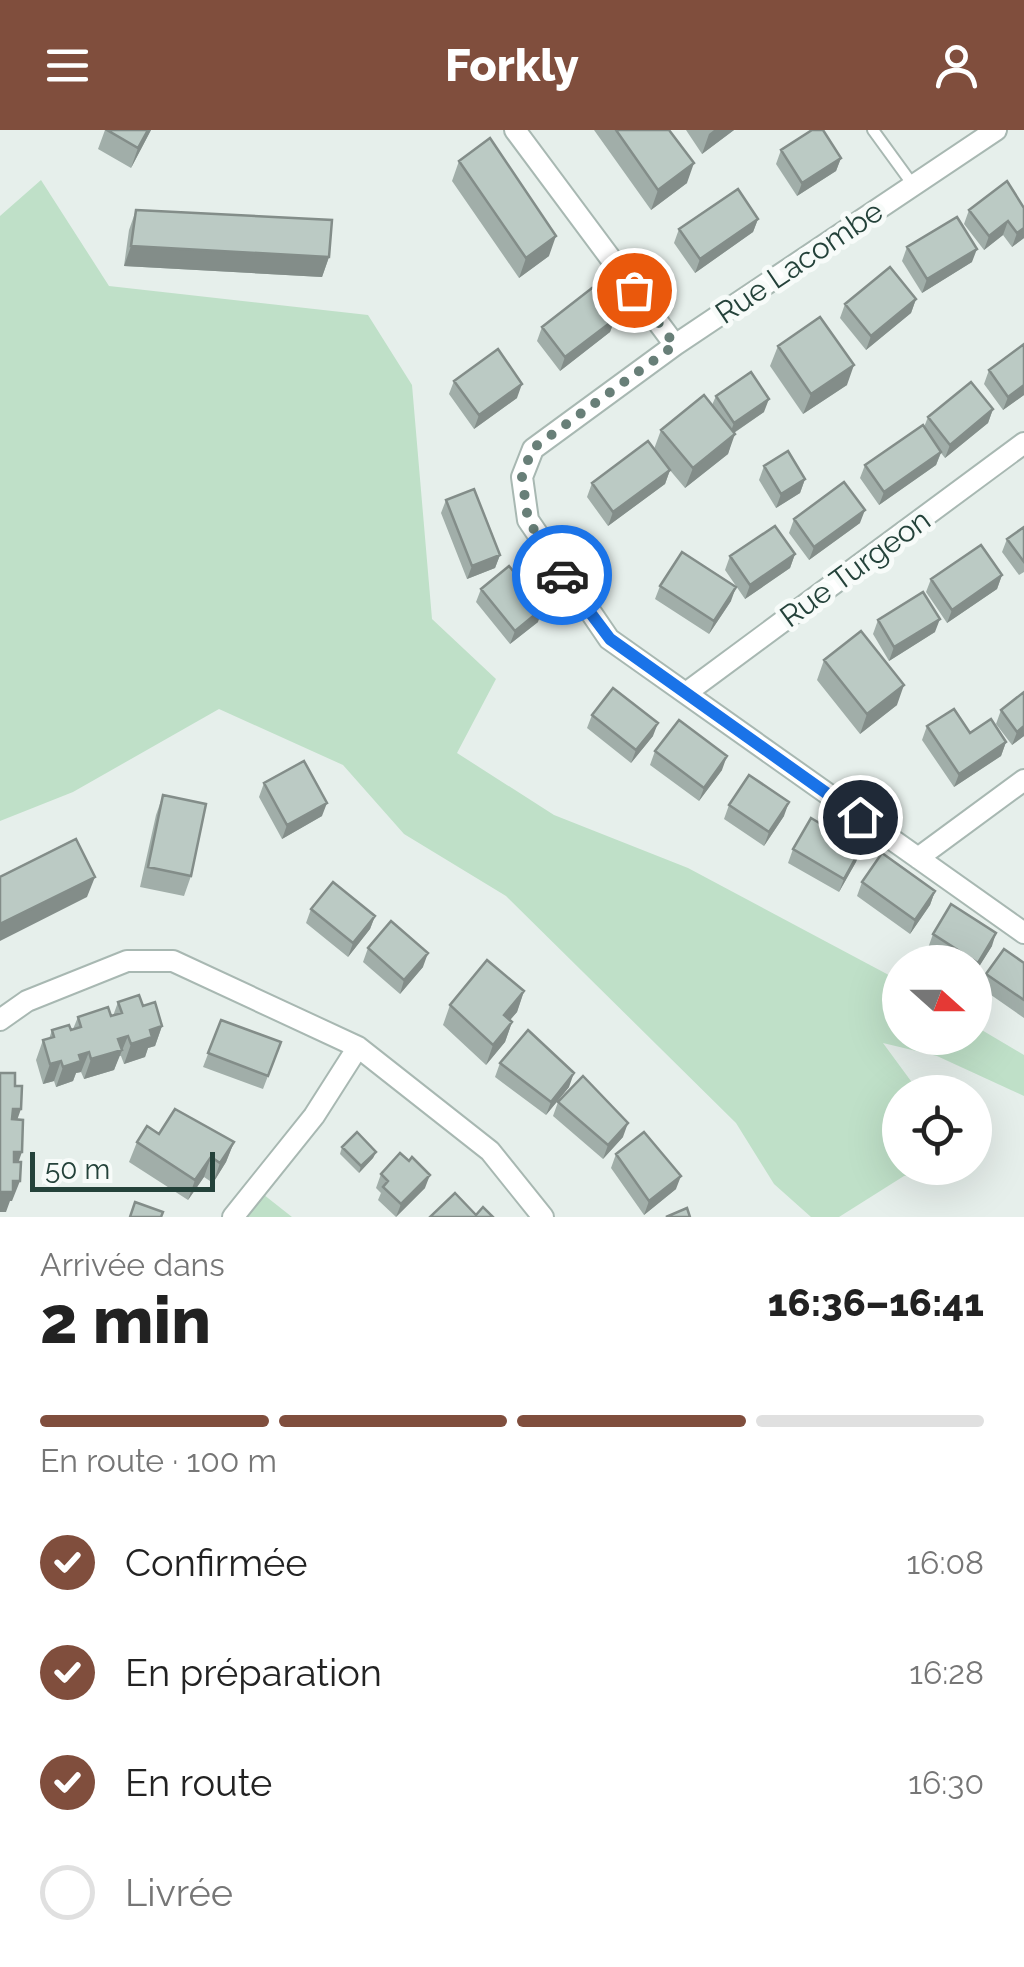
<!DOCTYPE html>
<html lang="fr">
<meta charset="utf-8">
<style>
:root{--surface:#fff;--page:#f2f2f2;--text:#222;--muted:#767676;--line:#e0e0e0;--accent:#804e3d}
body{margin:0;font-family:Raleway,sans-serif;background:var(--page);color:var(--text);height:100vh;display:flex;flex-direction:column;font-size:38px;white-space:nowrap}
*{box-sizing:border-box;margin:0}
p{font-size:32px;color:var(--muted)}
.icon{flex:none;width:55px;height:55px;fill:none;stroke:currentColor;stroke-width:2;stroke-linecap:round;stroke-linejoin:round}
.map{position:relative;height:1087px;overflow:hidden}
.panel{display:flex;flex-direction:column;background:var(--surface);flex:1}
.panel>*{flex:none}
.needle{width:65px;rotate:111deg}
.buttons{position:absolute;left:882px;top:815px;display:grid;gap:20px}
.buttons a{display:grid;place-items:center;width:110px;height:110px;border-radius:50%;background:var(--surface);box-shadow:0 10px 40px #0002;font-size:50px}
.scale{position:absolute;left:30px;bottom:25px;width:185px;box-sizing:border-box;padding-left:10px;border:5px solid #24423a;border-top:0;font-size:28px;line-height:35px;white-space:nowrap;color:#24423a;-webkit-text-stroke:8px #f7fbf9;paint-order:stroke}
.pin{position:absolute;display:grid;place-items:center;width:85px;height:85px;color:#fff;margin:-42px;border:5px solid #fff;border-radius:50%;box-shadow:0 2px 10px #0007}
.courier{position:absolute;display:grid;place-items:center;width:100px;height:100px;margin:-50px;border:8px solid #1a73e8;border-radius:50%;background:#fff;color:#222;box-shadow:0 2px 12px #0007}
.summary em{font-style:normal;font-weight:800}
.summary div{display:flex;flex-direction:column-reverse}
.summary{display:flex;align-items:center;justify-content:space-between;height:170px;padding:0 40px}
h1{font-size:65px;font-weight:800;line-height:75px}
.bar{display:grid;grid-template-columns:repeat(4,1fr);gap:15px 10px;align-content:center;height:120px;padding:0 40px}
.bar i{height:12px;border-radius:8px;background:var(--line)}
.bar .on{background:var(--accent)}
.bar p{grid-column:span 4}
ol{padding:0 40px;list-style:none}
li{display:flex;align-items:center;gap:30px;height:110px}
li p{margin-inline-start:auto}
li .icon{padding:10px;border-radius:50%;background:var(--accent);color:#fff;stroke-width:4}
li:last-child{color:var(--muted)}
li i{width:55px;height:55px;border:5px solid var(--line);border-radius:50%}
header{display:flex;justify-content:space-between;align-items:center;height:130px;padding:0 40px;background:var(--accent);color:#fff;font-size:45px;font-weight:800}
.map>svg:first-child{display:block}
</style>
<header><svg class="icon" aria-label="menu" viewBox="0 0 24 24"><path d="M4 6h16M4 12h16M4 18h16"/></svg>Forkly<svg class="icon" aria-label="person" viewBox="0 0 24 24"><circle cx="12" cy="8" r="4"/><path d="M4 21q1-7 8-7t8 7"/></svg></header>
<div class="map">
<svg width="1024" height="1087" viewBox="0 0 1024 1087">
<rect width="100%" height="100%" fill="#e6efeb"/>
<path fill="#bfe0c8" d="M 41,50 L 109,156 L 368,185 L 412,255 L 432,489 L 496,549 L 457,623 L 554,685 L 688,738 L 900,851 L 900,908 L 975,908 L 975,896 L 1024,925 L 1024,966 L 937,926 L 883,913 L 919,962 L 900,962 L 900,1038 L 953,1038 L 904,1046 L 839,1087 L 811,1087 L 774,1054 L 736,993 L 506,766 L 404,704 L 343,635 L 219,579 L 73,662 L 0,691 L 0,86 Z
M 254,1057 L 292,1087 L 233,1087 Z"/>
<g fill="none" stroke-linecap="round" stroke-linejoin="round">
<g stroke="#a8b8b2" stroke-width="14">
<path id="service" d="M 873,0 L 913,55"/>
</g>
<g stroke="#a8b8b2" stroke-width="24">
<path id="minor" d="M 515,0 L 675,215
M 996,0 L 675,215 L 533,319 L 522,347 L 528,390 L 609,509 L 1024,803
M 686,563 L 1024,313
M 918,728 L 1024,650
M 0,890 L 27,871 L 127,831 L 173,831 L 358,917 L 490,1021 L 543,1087
M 233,1087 L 314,986 L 358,917"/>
</g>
<use href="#service" stroke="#fff" stroke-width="10"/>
<use href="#minor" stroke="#fff" stroke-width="20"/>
</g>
<path fill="#a1aea9" d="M 105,0 L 151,0 L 131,38 L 98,19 Z
M 594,0 L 669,0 L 687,53 L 651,80 Z
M 686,0 L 734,0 L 702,24 Z
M 781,20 L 841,28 L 836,41 L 797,66 L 776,34 Z
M 459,31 L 549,126 L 519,148 L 452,51 Z
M 1024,78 L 1024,108 L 1012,117 L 1003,105 L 984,120 L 964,94 L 969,80 Z
M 136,80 L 329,127 L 322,147 L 124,136 L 129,100 Z
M 758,89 L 753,102 L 695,143 L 674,113 L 679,99 Z
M 907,117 L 972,132 L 922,163 L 902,131 Z
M 916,169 L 911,183 L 866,220 L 840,188 L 845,174 Z
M 615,189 L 610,202 L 560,241 L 537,211 L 542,197 Z
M 1024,214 L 1024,265 L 1003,280 L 984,254 L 989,240 Z
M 778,216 L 847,255 L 803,284 L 770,236 Z
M 454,251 L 517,268 L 474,299 L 449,264 Z
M 716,266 L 764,282 L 734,303 L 728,324 L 685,358 L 663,332 L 670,340 L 665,354 L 608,396 L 587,367 L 592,353 L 654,319 L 661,300 L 712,275 Z
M 993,279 L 988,293 L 945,328 L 941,323 L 936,335 L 879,375 L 860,348 L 865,335 L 924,297 L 928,287 Z
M 764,336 L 805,349 L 800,363 L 776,378 L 759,350 Z
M 446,370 L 500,425 L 495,438 L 467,449 L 441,383 Z
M 794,389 L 860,393 L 809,430 L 789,403 Z
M 1024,397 L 1024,442 L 1019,445 L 1002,422 L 1007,409 Z
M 795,424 L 790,438 L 745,469 L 725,440 L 730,426 Z
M 1002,445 L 997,459 L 947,493 L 926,462 L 931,449 Z
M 660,456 L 731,471 L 709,504 L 655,469 Z
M 481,459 L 538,492 L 510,514 L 476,472 Z
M 878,490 L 935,502 L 889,531 L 873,504 Z
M 824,530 L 897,575 L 860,604 L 817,550 Z
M 1024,562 L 1024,606 L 1012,615 L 996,594 L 1001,580 Z
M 592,585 L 653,606 L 631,633 L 587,598 Z
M 927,596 L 970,603 L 1006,612 L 1001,626 L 954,657 L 922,610 Z
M 655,621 L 722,640 L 699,671 L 650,635 Z
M 264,653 L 322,686 L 282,709 L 259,667 Z
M 163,665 L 191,746 L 184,766 L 140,757 L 156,685 Z
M 729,675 L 784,686 L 764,716 L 724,689 Z
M 861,718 L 856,732 L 839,762 L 788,733 L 793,719 Z
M 862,752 L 935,761 L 930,775 L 910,804 L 857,766 Z
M 311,779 L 375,786 L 370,799 L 348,827 L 306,793 Z
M 933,804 L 992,816 L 975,843 L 975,832 L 951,832 L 928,818 Z
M 368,818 L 423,837 L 400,864 L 363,832 Z
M 1024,833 L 1024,888 L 981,858 L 986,844 Z
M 524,861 L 517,882 L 510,890 L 512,892 L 505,912 L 486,935 L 443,895 L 450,875 Z
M 118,872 L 143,876 L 162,896 L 155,916 L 148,918 L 145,927 L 124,934 L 121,926 L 119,926 L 114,940 L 84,949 L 81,942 L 76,943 L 73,951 L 56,957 L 54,951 L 43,954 L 36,930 L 43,910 L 49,909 L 52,900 L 73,899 L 78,887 L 113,886 Z
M 221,890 L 281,912 L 263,959 L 203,937 Z
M 500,933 L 569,957 L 546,985 L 495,947 Z
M 558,972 L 623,1007 L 603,1029 L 553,986 Z
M 159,1004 L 234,1012 L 226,1032 L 213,1053 L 204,1047 L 188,1070 L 129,1032 L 137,1012 Z
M 342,1017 L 376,1022 L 373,1028 L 359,1043 L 340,1024 Z
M 616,1024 L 676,1059 L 644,1085 L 611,1038 Z
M 381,1044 L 425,1058 L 396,1087 L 378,1070 L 381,1063 L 376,1058 Z"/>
<path fill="#838d89" d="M 148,0 L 151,0 L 131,38 L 138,18 Z
M 714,0 L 734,0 L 702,24 L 709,4 Z
M 841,28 L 836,41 L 797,66 L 802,53 Z
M 694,33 L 687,53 L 651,80 L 658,60 Z
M 758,89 L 753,102 L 695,143 L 700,129 Z
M 1008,91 L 1003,105 L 984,120 L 989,106 Z
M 1024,98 L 1024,108 L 1012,117 L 1017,103 Z
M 556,106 L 549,126 L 519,148 L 526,128 Z
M 131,116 L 329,127 L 322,147 L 124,136 Z
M 977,119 L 972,132 L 922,163 L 927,149 Z
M 916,169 L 911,183 L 866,220 L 871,206 Z
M 615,189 L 610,202 L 560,241 L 565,227 Z
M 854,235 L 847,255 L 803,284 L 811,264 Z
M 522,254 L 517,268 L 474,299 L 479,285 Z
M 1024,255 L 1024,265 L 1003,280 L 1008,267 Z
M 769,269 L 764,282 L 729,306 L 734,293 Z
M 993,279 L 988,293 L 945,328 L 950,315 Z
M 735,304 L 728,324 L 685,358 L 693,338 Z
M 941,322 L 936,335 L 879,375 L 884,362 Z
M 670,340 L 665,354 L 608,396 L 613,382 Z
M 805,349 L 800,363 L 776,378 L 781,364 Z
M 865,380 L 860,393 L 809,430 L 814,417 Z
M 795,424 L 790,438 L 745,469 L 750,455 Z
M 500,425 L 495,438 L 467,449 L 472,436 Z
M 1002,445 L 997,459 L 947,493 L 952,480 Z
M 736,457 L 731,471 L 709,504 L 714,491 Z
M 543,478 L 538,492 L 510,514 L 515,501 Z
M 940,489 L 935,502 L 889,531 L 894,517 Z
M 904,555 L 897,575 L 860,604 L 867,584 Z
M 658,593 L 653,606 L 631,633 L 636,620 Z
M 1024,596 L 1024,606 L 1012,615 L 1017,602 Z
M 1006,612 L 1001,626 L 954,657 L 959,644 Z
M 727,626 L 722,640 L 699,671 L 704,658 Z
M 789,672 L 784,686 L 764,716 L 769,702 Z
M 327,673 L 322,686 L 282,709 L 287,695 Z
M 861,718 L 856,732 L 839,762 L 844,749 Z
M 95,747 L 87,767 L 0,811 L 0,794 Z
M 935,761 L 930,775 L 910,804 L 915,790 Z
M 375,786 L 370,799 L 348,827 L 353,813 Z
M 996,803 L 992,816 L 975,843 L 978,833 Z
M 428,823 L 423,837 L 400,864 L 404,850 Z
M 524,861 L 517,882 L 497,905 L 504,885 Z
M 512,892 L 505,912 L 486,935 L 493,915 Z
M 162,896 L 155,916 L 148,918 L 145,927 L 124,934 L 131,914 L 150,900 Z
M 128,906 L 114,940 L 84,949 L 91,929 L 118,909 Z
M 89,922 L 81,942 L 76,943 L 73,951 L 56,957 L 63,937 L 79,925 Z
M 61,931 L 54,951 L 43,954 L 50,934 Z
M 574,943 L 569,957 L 546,985 L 551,972 Z
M 13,979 L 21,979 L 14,999 L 5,999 Z
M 628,993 L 623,1007 L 603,1029 L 608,1015 Z
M 234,1012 L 226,1032 L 213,1053 L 220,1033 Z
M 14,1022 L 22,1022 L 15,1042 Z
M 376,1022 L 373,1028 L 359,1043 L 361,1036 Z
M 211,1027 L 204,1047 L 188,1070 L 195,1050 Z
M 430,1045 L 425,1058 L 396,1087 L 401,1074 Z
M 681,1046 L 676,1059 L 644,1085 L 649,1071 Z
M 13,1051 L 20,1051 L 12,1071 L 10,1071 L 6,1082 L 0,1082 L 0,1062 Z"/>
<path fill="#bbcac4" stroke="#838d89" stroke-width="2.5" d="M 107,0 L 148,0 L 138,18 Z
M 616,0 L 669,0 L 694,33 L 658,60 Z
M 812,0 L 823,0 L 841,28 L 802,53 L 781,20 Z
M 490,8 L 556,106 L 526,128 L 459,31 Z
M 1007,51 L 1024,78 L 1024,98 L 1017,103 L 1008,91 L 989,106 L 969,80 Z
M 738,59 L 758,89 L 700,129 L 679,99 Z
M 136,80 L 332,90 L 329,127 L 131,116 Z
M 957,87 L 977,119 L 927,149 L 907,117 Z
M 890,137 L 916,169 L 871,206 L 845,174 Z
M 592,158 L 615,189 L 565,227 L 542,197 Z
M 820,187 L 854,235 L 811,264 L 778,216 Z
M 1024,214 L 1024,255 L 1008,267 L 989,240 Z
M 498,219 L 522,254 L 479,285 L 454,251 Z
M 751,242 L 769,269 L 734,293 L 716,266 Z
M 971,252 L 993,279 L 950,315 L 928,287 Z
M 704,265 L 735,304 L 693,338 L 661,300 Z
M 923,295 L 941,322 L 884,362 L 865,335 Z
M 648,311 L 670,340 L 613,382 L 592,353 Z
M 788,321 L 805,349 L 781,364 L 764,336 Z
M 844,352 L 865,380 L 814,417 L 794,389 Z
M 474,359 L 500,425 L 472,436 L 446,370 Z
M 775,396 L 795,424 L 750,455 L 730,426 Z
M 1024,397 L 1024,432 L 1007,409 Z
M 981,415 L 1002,445 L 952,480 L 931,449 Z
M 682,422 L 736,457 L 714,491 L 660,456 Z
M 509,436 L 543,478 L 515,501 L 481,459 Z
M 923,462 L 940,489 L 894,517 L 878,490 Z
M 861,501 L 904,555 L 867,584 L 824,530 Z
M 613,558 L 658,593 L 636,620 L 592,585 Z
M 1024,562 L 1024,596 L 1017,602 L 1001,580 Z
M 954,579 L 970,603 L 991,589 L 1006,612 L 959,644 L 927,596 Z
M 679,590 L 727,626 L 704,658 L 655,621 Z
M 304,631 L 327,673 L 287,695 L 264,653 Z
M 749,645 L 789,672 L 769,702 L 729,675 Z
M 163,665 L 206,674 L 191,746 L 148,737 Z
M 811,688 L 861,718 L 844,749 L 793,719 Z
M 76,709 L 95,747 L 0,794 L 0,747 Z
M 882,723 L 935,761 L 915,790 L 862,752 Z
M 333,752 L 375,786 L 353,813 L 311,779 Z
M 951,774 L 996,803 L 978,833 L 933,804 Z
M 391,791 L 428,823 L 404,850 L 368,818 Z
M 1004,819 L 1024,833 L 1024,870 L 986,844 Z
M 487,830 L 524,861 L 504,885 L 512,892 L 493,915 L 450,875 Z
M 139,865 L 143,876 L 155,872 L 162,896 L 150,900 L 152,907 L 131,914 L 128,906 L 118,909 L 122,920 L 91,929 L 89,922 L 79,925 L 81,931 L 63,937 L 61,931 L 50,934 L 43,910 L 54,907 L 52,900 L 69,895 L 71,900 L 81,897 L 78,887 L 108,877 L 111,886 L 122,883 L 118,872 Z
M 221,890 L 281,912 L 268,946 L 208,923 Z
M 528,900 L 574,943 L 551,972 L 500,933 Z
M 0,943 L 15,943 L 15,956 L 22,956 L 21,979 L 13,979 L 12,989 L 23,990 L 22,1022 L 14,1022 L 14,1032 L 21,1032 L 20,1051 L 13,1051 L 13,1062 L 0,1062 Z
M 583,946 L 628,993 L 608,1015 L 558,972 Z
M 175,979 L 234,1012 L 220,1033 L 211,1027 L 195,1050 L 137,1012 L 147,996 L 159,1004 Z
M 357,1002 L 376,1022 L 361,1036 L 342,1017 Z
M 644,1002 L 681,1046 L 649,1071 L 616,1024 Z
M 400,1023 L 409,1031 L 412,1027 L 430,1045 L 401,1074 L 383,1057 L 388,1051 L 381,1044 Z
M 455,1063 L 476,1085 L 483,1077 L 493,1087 L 430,1087 Z
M 135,1072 L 163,1082 L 161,1087 L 130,1087 Z
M 687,1078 L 690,1087 L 666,1087 Z"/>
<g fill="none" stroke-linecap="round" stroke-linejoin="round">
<path stroke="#687f78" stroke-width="10" stroke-dasharray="0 18" d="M 562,445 L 528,390 L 522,347 L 532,319 L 675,215 L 634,160"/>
<path stroke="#1a73e8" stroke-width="12" d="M 562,445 L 610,509 L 860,687"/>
</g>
<g text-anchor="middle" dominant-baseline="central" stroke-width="10" stroke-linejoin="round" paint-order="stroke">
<g font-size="30" fill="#24423a" stroke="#f7fbf9">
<text transform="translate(799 132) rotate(-34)">Rue Lacombe</text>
<text transform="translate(855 438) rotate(-36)">Rue Turgeon</text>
</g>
</g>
</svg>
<div class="buttons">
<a><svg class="needle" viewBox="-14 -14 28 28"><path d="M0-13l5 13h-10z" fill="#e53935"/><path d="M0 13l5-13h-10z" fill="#767676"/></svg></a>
<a><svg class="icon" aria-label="locate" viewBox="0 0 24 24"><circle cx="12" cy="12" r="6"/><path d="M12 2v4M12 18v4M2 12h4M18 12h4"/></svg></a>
</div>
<div class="scale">50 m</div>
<div class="pin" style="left:634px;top:160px;background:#ea580c"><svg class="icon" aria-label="bag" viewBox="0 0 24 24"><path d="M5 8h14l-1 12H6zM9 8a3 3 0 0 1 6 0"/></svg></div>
<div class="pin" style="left:860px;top:687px;background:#1f2937"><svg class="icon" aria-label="home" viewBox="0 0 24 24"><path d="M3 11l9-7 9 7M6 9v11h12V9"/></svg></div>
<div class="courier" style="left:562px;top:445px"><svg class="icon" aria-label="car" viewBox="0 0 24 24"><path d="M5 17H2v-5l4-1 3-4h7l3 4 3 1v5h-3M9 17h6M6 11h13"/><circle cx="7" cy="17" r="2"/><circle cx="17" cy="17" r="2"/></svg></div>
</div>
<section class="panel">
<div class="summary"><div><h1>2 min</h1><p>Arrivée dans</p></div><em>16:36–16:41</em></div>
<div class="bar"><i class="on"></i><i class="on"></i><i class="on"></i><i></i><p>En route · 100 m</p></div>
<ol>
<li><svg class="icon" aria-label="check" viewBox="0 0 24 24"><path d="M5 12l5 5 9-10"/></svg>Confirmée<p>16:08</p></li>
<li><svg class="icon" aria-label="check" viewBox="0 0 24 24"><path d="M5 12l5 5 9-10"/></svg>En préparation<p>16:28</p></li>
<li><svg class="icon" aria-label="check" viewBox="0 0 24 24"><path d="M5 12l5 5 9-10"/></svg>En route<p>16:30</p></li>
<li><i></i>Livrée</li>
</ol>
</section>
